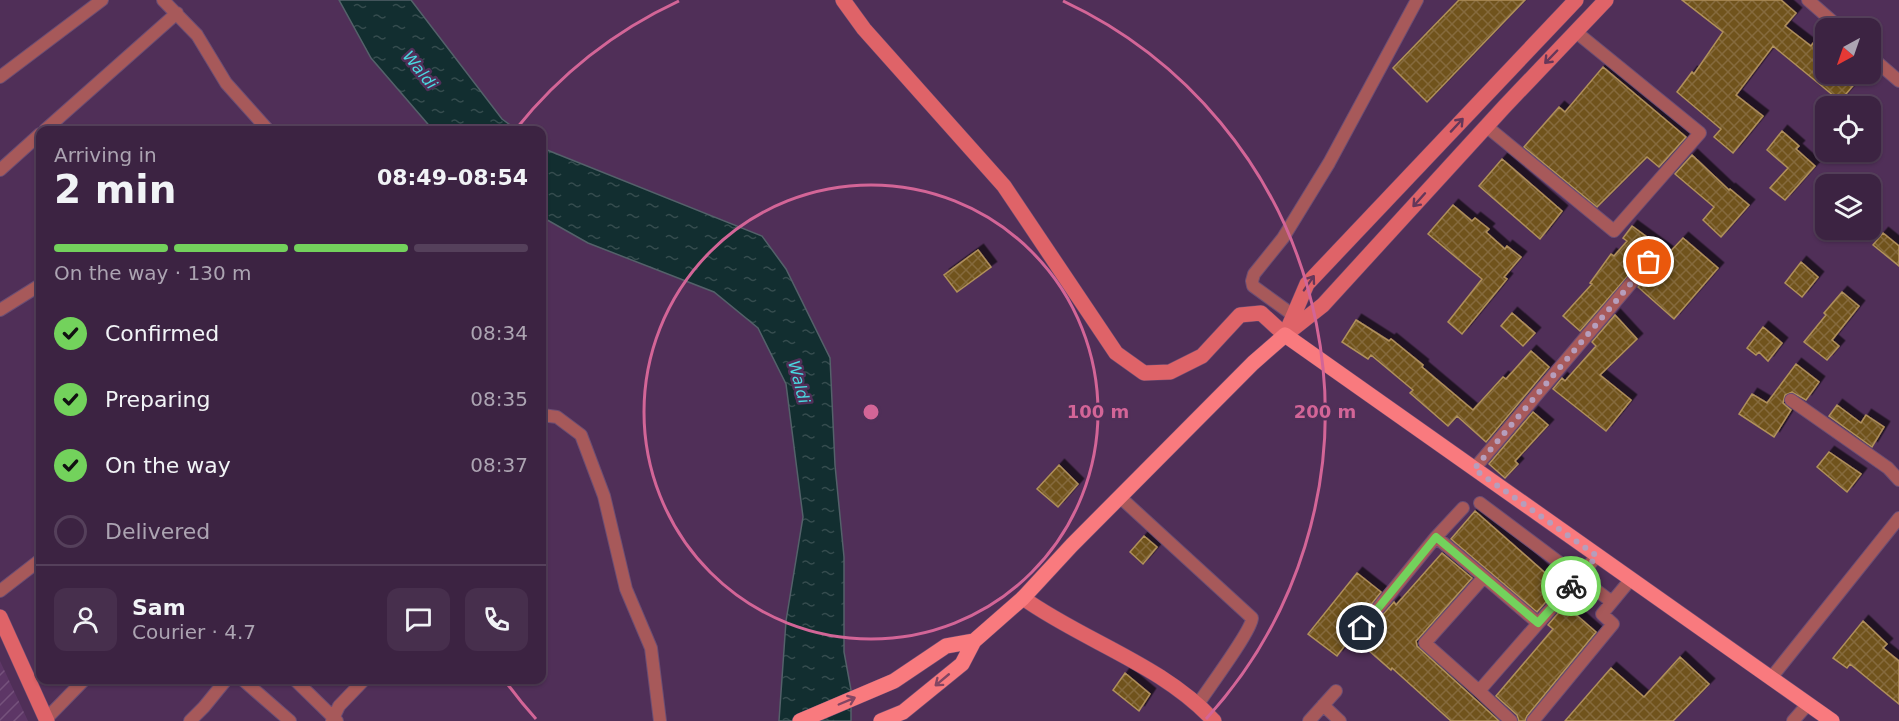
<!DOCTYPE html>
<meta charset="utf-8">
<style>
:root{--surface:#3c2342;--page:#472f4d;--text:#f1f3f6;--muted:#aca4b2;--line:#55405b;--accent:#73d25c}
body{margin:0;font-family:"DejaVu Sans",sans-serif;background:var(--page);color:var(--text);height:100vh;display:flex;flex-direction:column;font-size:22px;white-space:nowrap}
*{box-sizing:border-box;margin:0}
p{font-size:20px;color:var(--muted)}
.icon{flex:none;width:33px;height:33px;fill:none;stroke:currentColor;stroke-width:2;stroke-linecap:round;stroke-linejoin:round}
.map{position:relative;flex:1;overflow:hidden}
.details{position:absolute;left:36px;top:126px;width:510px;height:558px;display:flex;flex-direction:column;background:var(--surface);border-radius:12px;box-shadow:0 2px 4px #0004,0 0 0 2px var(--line)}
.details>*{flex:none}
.needle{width:39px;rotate:220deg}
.fabs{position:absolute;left:1815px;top:18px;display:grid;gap:12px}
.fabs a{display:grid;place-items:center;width:66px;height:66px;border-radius:12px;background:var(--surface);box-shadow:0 2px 4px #0004,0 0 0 2px var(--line);font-size:30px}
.pin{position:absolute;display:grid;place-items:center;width:51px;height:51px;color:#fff;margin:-26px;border:3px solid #fff;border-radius:50%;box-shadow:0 2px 6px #0007}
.courier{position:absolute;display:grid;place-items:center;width:60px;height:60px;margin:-30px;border:4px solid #73d25c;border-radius:50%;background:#fff;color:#222;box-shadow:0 2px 8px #0007}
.headline em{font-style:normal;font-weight:700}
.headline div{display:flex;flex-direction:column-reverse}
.headline{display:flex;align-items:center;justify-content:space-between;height:102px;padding:0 18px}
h1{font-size:39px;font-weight:700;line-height:45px}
.bar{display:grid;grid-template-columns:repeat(4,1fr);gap:9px 6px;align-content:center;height:72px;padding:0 18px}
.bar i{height:8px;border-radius:4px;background:var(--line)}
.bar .active{background:var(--accent)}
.bar p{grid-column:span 4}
.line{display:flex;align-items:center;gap:15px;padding:0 18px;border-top:2px solid var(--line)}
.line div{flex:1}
.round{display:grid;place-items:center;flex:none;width:63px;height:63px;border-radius:12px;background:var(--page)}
ol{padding:0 18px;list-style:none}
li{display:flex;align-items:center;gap:18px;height:66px}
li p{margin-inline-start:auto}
li .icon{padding:6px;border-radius:50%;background:var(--accent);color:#111;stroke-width:4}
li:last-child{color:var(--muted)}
li i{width:33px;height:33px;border:3px solid var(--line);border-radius:50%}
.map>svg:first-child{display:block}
</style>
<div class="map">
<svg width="1899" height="721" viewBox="0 0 1899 721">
<defs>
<pattern id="industrial-furrows" width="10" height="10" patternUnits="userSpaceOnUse" patternTransform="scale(1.5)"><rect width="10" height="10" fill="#5d3666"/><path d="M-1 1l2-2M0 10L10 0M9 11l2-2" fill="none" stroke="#75527c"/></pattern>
<pattern id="water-ripples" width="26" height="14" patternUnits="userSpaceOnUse" patternTransform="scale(1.5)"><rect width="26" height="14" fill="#122e30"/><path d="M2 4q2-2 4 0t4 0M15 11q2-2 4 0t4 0" fill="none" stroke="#354c4e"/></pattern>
<pattern id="building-cross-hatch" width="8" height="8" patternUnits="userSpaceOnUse" patternTransform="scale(1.5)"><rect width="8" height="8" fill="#70531c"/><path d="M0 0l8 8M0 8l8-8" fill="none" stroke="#856b3d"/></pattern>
<filter id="shadow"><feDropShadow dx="5.5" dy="-5.5" stdDeviation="0" flood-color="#0009"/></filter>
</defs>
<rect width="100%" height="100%" fill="#502f58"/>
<path fill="url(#industrial-furrows)" d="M 0,661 L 28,721 L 0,721 Z"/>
<path fill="url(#water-ripples)" stroke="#54616a" stroke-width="1.5" d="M 339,0 L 411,0 L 502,119 L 517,130 L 433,130 L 371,58 Z
M 542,148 L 762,236 L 786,269 L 830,358 L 835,465 L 844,557 L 844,652 L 851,690 L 851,721 L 779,721 L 786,621 L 803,517 L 786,384 L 758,328 L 714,292 L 588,243 L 542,217 Z"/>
<path fill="url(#building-cross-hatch)" stroke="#b0905b" stroke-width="1.5" filter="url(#shadow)" d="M 1459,0 L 1525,0 L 1427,102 L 1393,68 Z
M 1682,0 L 1781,0 L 1796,13 L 1785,26 L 1811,46 L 1817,38 L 1826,45 L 1826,74 L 1863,74 L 1840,101 L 1773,46 L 1736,95 L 1763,116 L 1733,153 L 1714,137 L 1721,129 L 1677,92 L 1692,72 L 1694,74 L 1723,32 Z
M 1603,67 L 1686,137 L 1659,167 L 1647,157 L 1597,207 L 1524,147 L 1559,107 L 1565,112 Z
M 1782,131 L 1799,146 L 1796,149 L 1815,166 L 1785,200 L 1770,188 L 1788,168 L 1767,150 Z
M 1692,155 L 1729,190 L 1730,189 L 1749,205 L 1721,237 L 1703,220 L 1714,207 L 1675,174 Z
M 1502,159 L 1562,211 L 1540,239 L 1479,186 Z
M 1453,205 L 1472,221 L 1475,218 L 1489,229 L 1486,232 L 1505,249 L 1507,246 L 1521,257 L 1504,277 L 1507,279 L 1462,334 L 1448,322 L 1482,279 L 1428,234 Z
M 1632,226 L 1669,253 L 1683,238 L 1718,268 L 1674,319 L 1638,287 L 1657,264 L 1654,255 L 1646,255 L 1580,331 L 1563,316 L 1592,284 L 1590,283 L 1611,254 L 1614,256 L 1627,241 L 1623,238 Z
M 1883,233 L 1899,246 L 1899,266 L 1873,245 Z
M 978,250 L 991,267 L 957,292 L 944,275 Z
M 1801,262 L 1818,277 L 1802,297 L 1785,283 Z
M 1842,292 L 1859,306 L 1832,340 L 1839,346 L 1827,360 L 1804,342 L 1826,315 L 1824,313 Z
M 1512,313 L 1535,333 L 1523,346 L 1501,326 Z
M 1615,315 L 1637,339 L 1600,375 L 1631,400 L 1606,431 L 1553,389 L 1562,378 L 1565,381 L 1596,346 L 1592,342 Z
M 1356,320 L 1389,341 L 1391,339 L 1423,365 L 1422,367 L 1473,410 L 1503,377 L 1506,379 L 1531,351 L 1549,367 L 1486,442 L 1457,416 L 1448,426 L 1410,393 L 1413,390 L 1371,355 L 1368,359 L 1342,342 Z
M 1763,327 L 1782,343 L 1768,361 L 1759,352 L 1756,355 L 1747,348 Z
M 1796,364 L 1819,382 L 1806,400 L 1792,392 L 1785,395 L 1783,403 L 1791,410 L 1774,437 L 1739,414 L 1752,394 L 1767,403 Z
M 1837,405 L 1861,423 L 1866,415 L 1884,427 L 1872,447 L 1829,416 Z
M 1533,412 L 1548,425 L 1515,461 L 1518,464 L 1505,478 L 1489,464 Z
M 1829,452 L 1861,474 L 1847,492 L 1817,467 Z
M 1059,465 L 1078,484 L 1058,507 L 1037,489 Z
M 1475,511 L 1560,586 L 1537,612 L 1451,539 Z
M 1144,536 L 1157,547 L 1143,564 L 1130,552 Z
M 1442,553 L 1472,578 L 1419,638 L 1416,641 L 1417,646 L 1499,721 L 1451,721 L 1392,668 L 1391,670 L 1352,636 L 1337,656 L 1308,634 L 1357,573 L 1381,592 L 1354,626 L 1357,635 L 1365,635 L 1394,602 L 1396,605 Z
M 1565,605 L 1596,632 L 1527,716 L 1525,721 L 1519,721 L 1517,715 L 1496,696 L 1553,629 L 1548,625 Z
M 1863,621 L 1887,644 L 1883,648 L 1899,661 L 1899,704 L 1850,664 L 1847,668 L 1833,658 Z
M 1680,657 L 1709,684 L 1673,721 L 1565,721 L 1611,668 L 1644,697 Z
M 1125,673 L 1150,694 L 1139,711 L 1113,690 Z"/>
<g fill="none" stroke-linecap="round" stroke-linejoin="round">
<g stroke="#6c4e74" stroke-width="14">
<path id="street" d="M 163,0 L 197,35 L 226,83 L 268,130
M 1808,0 L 1840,28
M 1870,56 L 1899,81
M 0,77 L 102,0
M 1486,126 L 1614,231 L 1700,133 L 1576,32
M 45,130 L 177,13
M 0,170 L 40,134
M 0,310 L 40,285
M 1293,315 L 1253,286 L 1252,281 L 1254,274 L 1283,238 L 1329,163 L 1417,0
M 1791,400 L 1888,468 L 1899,480
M 542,415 L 557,417 L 581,435 L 604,496 L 626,589 L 651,648 L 660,721
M 1474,469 L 1649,262
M 1121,498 L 1252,618 C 1252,630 1208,689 1198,704
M 1480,503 L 1612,602
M 1436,537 L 1484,577
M 0,591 L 40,560
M 1538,623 L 1484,577 L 1425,643 L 1479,691 L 1597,556
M 1362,628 L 1436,537 L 1463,508
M 1771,678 L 1899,518
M 243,680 L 290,721
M 295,680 L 337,721
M 1479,691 L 1511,721
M 1323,705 L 1340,721
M 46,719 L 84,680
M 190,721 L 204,707 L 226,680
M 332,721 L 339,706 L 364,680
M 1309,721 L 1336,691
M 1533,721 L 1613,624 L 1602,614 L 1631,579
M 1793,721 L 1808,704"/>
</g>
<g stroke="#6c4e74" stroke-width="16">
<path id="secondary" d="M 843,0 L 864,29 L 1004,186 L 1116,353 L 1144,373 L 1170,372 L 1202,356 L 1240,315 L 1261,313 L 1285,335
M 1286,333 L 1307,284 L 1576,0
M 1285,335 L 1323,305 L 1505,106 L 1606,0
M 1023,598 C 1083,641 1163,665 1214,721
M 0,617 L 47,721"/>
</g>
<g stroke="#6c4e74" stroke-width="16">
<path id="primary" d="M 800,721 L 894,681 L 946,646 L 974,641
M 881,721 L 903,712 L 962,664 L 974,641 L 1023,598 L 1072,545 L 1253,363 L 1285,335 L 1832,721"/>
</g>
<use href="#street" stroke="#a7595a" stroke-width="12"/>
<use href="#secondary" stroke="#df6368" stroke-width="15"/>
<use href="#primary" stroke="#f97a7e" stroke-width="15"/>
</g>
<defs><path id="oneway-shaft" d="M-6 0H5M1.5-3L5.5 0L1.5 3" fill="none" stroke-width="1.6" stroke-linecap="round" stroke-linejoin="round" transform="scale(1.5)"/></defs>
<g stroke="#65375a">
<use href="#oneway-shaft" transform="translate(1551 57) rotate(134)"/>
<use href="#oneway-shaft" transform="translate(1457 125) rotate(-47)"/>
<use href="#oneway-shaft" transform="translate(1419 200) rotate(132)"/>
<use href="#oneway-shaft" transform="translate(1309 283) rotate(-55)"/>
</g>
<g stroke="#834663">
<use href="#oneway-shaft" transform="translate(942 680) rotate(140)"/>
<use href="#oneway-shaft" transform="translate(847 701) rotate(-23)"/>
</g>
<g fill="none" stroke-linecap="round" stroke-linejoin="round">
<path stroke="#b69ebc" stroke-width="6" stroke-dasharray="0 10.8" d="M 1571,586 L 1597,556 L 1474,469 L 1649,262"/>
<path stroke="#73d25c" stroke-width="8" d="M 1362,628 L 1436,537 L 1538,623 L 1571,586"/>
</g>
<g fill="none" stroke="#d36597" stroke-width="3">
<circle cx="871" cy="412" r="227"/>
<path d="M536 719A454 454 0 0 1 506 682M516 129A454 454 0 0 1 679 1M1063 1A454 454 0 0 1 1206 719"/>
</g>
<g text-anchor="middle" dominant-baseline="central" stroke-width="5" stroke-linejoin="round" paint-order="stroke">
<g font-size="16" font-style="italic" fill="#4ad9e0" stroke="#502f58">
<text transform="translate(420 70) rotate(51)">Waldi</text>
<text transform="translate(799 382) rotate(75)">Waldi</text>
</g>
</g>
<circle cx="871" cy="412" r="9" fill="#d36597" stroke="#502f58" stroke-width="3"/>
<g font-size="18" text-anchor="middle" font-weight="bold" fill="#d36597" stroke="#502f58" stroke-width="5" stroke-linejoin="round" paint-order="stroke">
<text x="1098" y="418">100 m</text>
<text x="1325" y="418">200 m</text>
</g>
</svg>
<div class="fabs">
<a><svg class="needle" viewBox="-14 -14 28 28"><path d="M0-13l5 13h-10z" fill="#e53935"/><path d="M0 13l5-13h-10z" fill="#aca4b2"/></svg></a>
<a><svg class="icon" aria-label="locate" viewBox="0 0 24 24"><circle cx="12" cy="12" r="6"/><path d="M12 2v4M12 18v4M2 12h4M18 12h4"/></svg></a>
<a><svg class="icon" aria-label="layers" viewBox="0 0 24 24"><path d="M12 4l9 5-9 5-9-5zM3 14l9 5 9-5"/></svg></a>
</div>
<div class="pin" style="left:1649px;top:262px;background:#ea580c"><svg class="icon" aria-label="bag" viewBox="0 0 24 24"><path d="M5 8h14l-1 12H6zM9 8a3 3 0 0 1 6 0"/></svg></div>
<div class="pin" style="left:1362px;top:628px;background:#1f2937"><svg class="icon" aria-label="home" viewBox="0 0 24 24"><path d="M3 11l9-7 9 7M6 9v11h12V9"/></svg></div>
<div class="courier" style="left:1571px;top:586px"><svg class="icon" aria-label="bike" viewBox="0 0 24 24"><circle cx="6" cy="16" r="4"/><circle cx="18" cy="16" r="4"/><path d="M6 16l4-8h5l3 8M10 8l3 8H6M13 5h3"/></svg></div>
<section class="details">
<div class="headline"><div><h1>2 min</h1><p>Arriving in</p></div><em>08:49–08:54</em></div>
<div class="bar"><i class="active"></i><i class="active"></i><i class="active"></i><i></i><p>On the way · 130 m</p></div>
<ol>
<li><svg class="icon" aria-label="check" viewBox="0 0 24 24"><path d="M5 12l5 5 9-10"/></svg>Confirmed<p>08:34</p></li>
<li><svg class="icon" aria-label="check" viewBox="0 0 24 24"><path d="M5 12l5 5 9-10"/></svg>Preparing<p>08:35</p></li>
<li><svg class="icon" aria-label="check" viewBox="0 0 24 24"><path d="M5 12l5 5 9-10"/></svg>On the way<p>08:37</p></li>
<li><i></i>Delivered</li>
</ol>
<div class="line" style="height:108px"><a class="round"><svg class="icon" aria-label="person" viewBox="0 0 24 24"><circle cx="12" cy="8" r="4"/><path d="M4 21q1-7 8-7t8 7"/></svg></a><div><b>Sam</b><p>Courier · 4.7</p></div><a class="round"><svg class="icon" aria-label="chat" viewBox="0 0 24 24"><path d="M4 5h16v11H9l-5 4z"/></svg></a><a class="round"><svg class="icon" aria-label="phone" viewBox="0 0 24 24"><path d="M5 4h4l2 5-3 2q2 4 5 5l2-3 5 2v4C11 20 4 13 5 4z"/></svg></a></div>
</section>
</div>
